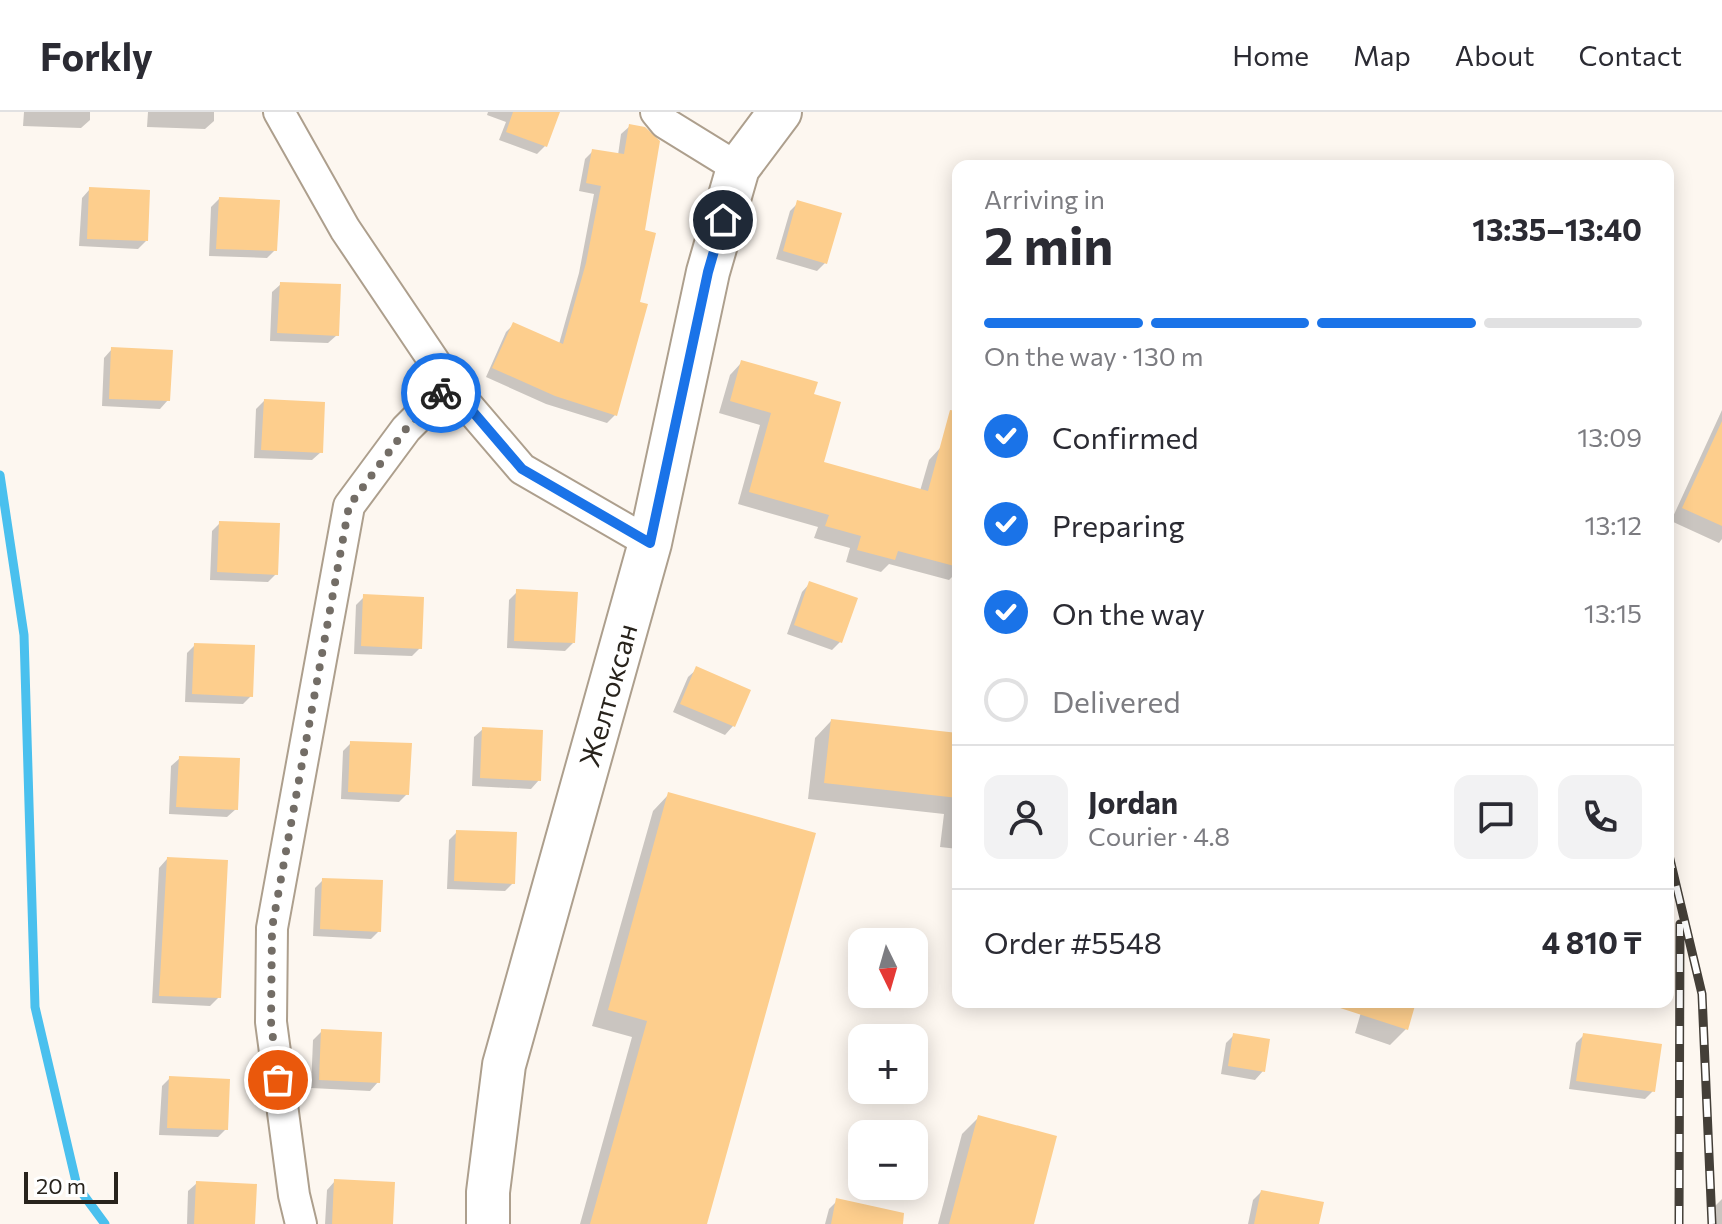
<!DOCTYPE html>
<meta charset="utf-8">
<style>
:root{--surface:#fff;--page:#f2f2f3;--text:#2b2b33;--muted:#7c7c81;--line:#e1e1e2;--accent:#1a73e8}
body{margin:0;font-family:Commissioner,sans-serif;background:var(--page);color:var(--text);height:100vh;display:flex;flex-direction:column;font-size:30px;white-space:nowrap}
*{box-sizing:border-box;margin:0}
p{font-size:26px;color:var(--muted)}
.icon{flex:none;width:44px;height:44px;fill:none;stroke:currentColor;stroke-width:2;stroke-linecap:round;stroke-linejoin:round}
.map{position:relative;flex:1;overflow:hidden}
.sheet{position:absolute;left:952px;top:48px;width:722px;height:848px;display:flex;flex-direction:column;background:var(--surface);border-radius:16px;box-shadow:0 4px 20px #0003}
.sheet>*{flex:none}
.needle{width:52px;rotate:175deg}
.fabs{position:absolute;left:848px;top:816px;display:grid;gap:16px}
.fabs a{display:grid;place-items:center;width:80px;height:80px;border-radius:16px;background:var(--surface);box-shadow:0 4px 20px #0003;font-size:40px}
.scale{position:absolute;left:24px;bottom:20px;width:94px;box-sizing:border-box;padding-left:8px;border:4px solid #28231c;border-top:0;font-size:22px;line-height:28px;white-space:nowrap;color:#28231c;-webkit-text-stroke:6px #fff;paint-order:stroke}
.pin{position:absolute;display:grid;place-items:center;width:68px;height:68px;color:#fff;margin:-34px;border:4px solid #fff;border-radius:50%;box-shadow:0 2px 8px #0007}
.courier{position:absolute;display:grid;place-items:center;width:80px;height:80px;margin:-40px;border:6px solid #1a73e8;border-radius:50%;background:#fff;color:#222;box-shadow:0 2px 10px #0007}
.head em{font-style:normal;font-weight:700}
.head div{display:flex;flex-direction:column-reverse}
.head{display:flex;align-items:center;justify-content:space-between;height:136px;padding:0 32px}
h1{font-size:52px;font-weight:700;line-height:60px}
.bar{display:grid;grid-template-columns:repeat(4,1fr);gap:12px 8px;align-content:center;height:96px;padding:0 32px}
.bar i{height:10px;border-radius:6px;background:var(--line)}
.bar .current{background:var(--accent)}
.bar p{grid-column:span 4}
.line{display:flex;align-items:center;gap:20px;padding:0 32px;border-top:2px solid var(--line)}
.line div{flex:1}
.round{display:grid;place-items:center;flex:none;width:84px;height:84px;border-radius:16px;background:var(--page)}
ol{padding:0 32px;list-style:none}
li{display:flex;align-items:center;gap:24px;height:88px}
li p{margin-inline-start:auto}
li .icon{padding:8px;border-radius:50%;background:var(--accent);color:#fff;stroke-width:4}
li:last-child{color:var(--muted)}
li i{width:44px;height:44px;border:4px solid var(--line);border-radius:50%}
header{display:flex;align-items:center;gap:48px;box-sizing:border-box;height:112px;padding:0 40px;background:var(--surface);border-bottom:2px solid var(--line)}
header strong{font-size:38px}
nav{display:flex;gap:44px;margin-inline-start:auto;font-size:28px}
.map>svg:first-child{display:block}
</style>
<header>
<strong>Forkly</strong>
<nav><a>Home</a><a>Map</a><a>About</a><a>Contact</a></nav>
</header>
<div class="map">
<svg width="1722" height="1112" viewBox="0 0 1722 1112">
<rect width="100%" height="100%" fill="#fdf7f0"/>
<path fill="#0003" d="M 24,0 L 90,0 L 90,8 L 81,16 L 23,14 Z
M 148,0 L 214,0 L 214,9 L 205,17 L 147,15 Z
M 488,0 L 558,0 L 545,34 L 537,42 L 499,28 L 506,10 L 487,3 Z
M 630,14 L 643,119 L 615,303 L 607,311 L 546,292 L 486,265 L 506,220 L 514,212 L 559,232 L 579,161 L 594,82 L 579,79 L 585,47 L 593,39 L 618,43 L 621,22 Z
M 90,77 L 146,129 L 138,137 L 79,134 L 82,86 Z
M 219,87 L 275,138 L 267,146 L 209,144 L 211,95 Z
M 798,91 L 825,151 L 817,159 L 776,147 L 790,99 Z
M 281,172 L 337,223 L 328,231 L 270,229 L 272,180 Z
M 112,237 L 168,288 L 160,297 L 102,294 L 104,246 Z
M 742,250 L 812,284 L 822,351 L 920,379 L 929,348 L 941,335 L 958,340 L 958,459 L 949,468 L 889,452 L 881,460 L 846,450 L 850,436 L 814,426 L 818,415 L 738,392 L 760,313 L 719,301 L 730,263 Z
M 264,289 L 321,340 L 312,348 L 254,346 L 256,297 Z
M 1722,298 L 1722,427 L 1719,431 L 1671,409 Z
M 220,411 L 276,462 L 268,470 L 210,468 L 212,419 Z
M 810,471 L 840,530 L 832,538 L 787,522 L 802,480 Z
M 517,480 L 573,531 L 565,539 L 507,536 L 509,488 Z
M 364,485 L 420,536 L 412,544 L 354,542 L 356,493 Z
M 195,533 L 251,584 L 243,592 L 185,590 L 187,541 Z
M 697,557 L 748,579 L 733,614 L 725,623 L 673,600 L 688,565 Z
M 831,609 L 958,623 L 958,737 L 940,735 L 944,702 L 808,687 L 815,626 Z
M 483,617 L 539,668 L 531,677 L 472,674 L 474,625 Z
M 351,631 L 407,682 L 399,690 L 341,687 L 343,639 Z
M 180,646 L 236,697 L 227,705 L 169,702 L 171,654 Z
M 669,682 L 705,1112 L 580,1112 L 632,925 L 592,914 L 653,699 Z
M 457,720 L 513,771 L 505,779 L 447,777 L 449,728 Z
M 167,747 L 219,885 L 210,894 L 152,891 L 159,756 Z
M 323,768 L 379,819 L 371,827 L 313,824 L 315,776 Z
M 1364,890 L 1414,890 L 1406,917 L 1390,933 L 1355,921 Z
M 322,919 L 378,970 L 370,979 L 311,976 L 313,928 Z
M 1234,923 L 1263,959 L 1255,968 L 1221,962 L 1226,931 Z
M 1584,923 L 1653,979 L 1645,987 L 1569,977 L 1576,931 Z
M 170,966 L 226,1017 L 218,1025 L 159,1023 L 162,974 Z
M 978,1006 L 1032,1112 L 938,1112 L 962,1022 Z
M 335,1069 L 391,1112 L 325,1112 L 327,1078 Z
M 197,1071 L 253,1112 L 187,1112 L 188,1079 Z
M 1261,1080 L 1317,1112 L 1248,1112 L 1253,1088 Z
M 1722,1087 L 1722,1112 L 1712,1112 L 1711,1098 Z
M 837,1089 L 896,1112 L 825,1112 L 829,1097 Z"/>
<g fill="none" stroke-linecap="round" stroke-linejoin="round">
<path stroke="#4ac0ee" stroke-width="9" d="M 0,363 L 24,523 L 35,895 L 77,1074 L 105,1112"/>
</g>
<path fill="#fdce8d" d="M 513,0 L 560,0 L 547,35 L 506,20 Z
M 629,12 L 645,15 L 660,29 L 645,118 L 656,121 L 640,190 L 648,192 L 617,304 L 555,284 L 492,256 L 513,210 L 563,232 L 586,151 L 601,74 L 586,71 L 592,37 L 624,42 Z
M 89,75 L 150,78 L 148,129 L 87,127 Z
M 219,85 L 280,88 L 277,139 L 216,137 Z
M 797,88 L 842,101 L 827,152 L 783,139 Z
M 280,170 L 341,172 L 339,224 L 277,221 Z
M 111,235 L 173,238 L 170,289 L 109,287 Z
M 741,248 L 818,270 L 814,282 L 841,290 L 824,350 L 928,379 L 950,298 L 958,299 L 958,455 L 898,439 L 895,448 L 857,438 L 861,424 L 825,414 L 829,403 L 749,380 L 771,301 L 730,289 Z
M 264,287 L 325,290 L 323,341 L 261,338 Z
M 1722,309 L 1722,414 L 1682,396 Z
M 219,409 L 280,411 L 278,463 L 217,460 Z
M 809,469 L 858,486 L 842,531 L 794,513 Z
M 516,477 L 578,480 L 575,531 L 514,529 Z
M 363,482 L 424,485 L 422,537 L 361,534 Z
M 194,531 L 255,533 L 253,585 L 192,582 Z
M 696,554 L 751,578 L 735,615 L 680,592 Z
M 831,607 L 958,621 L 958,686 L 824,671 Z
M 482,615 L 543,618 L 541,669 L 480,666 Z
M 350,629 L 412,631 L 409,683 L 348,680 Z
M 179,644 L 240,646 L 238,698 L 176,695 Z
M 668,680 L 816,721 L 707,1112 L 590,1112 L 647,909 L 608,898 Z
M 456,718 L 517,720 L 515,772 L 454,769 Z
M 167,745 L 228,748 L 221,886 L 159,884 Z
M 322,766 L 383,768 L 381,820 L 320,817 Z
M 1338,890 L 1416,890 L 1408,918 L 1337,895 Z
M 321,917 L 382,920 L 380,971 L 319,968 Z
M 1233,921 L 1270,927 L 1265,960 L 1228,954 Z
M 1583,921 L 1662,932 L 1655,980 L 1576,969 Z
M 169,964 L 230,967 L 228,1018 L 167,1016 Z
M 978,1003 L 1057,1024 L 1034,1112 L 949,1112 Z
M 334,1067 L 395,1070 L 393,1112 L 332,1112 Z
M 196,1069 L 257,1072 L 255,1112 L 194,1112 Z
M 1261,1078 L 1324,1090 L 1319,1112 L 1254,1112 Z
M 836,1086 L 904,1101 L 903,1112 L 831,1112 Z"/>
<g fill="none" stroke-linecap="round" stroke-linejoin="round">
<g stroke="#ad9f8d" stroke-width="34">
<path id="street" d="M 279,0 L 345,117 L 450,273 L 522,357 L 650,431
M 656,0 L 665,11 L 738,56
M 301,1112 L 294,1083 L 271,910 L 272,816 L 349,394 L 406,317 L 450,273"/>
</g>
<g stroke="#ad9f8d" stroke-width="46">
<g id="secondary">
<path id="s1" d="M 488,1112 L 488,1080 L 504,953 L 650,431 L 708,160 L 738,56 L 780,0"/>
</g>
</g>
<use href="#street" stroke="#fff" stroke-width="30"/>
<use href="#secondary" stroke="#fff" stroke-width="42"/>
<g stroke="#443f38" stroke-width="9">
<path id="rail" d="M 1668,739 L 1702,882 L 1712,1112
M 1679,1112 L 1680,812"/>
</g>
<use href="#rail" stroke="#fff" stroke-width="6" stroke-dasharray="18" stroke-linecap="butt"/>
</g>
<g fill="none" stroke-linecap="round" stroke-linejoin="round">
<path stroke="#736d66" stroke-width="8" stroke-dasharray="0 14.4" d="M 278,968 L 271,910 L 272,816 L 349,394 L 406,317 L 441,281"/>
<path stroke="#1a73e8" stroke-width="10" d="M 441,281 L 450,273 L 522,357 L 650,431 L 708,160 L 723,108"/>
</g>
<g text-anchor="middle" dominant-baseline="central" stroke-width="7" stroke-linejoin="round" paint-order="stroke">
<g font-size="28" fill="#28231c" stroke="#fff">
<text stroke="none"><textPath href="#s1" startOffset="544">Желтоксан</textPath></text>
</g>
</g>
</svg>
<div class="fabs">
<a><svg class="needle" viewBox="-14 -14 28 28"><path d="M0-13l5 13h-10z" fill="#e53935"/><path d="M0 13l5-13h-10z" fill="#7c7c81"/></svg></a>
<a>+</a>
<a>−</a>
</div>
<div class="scale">20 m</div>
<div class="pin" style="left:278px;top:968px;background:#ea580c"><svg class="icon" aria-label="bag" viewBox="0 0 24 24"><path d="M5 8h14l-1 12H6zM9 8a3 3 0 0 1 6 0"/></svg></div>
<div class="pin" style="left:723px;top:108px;background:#1f2937"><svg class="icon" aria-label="home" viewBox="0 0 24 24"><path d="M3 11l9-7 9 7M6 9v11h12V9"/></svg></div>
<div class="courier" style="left:441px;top:281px"><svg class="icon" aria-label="bike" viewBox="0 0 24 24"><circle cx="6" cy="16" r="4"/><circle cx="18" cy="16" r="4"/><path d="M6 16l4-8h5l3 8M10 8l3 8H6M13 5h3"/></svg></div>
<section class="sheet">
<div class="head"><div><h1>2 min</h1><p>Arriving in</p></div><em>13:35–13:40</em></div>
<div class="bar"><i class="current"></i><i class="current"></i><i class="current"></i><i></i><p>On the way · 130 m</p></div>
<ol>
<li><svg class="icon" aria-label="check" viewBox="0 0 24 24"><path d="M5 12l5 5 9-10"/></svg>Confirmed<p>13:09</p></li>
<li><svg class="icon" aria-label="check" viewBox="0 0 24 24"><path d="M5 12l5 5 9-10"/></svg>Preparing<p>13:12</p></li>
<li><svg class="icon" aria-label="check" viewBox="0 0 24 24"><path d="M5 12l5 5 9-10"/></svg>On the way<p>13:15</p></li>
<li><i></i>Delivered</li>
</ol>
<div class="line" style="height:144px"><a class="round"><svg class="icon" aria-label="person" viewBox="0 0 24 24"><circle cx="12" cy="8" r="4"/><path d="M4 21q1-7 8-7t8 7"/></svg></a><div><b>Jordan</b><p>Courier · 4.8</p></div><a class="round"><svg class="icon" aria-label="chat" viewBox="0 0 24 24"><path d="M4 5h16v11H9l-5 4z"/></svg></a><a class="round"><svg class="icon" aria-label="phone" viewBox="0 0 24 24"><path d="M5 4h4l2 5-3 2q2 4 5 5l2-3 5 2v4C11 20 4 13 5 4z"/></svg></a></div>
<div class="line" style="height:104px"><div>Order #5548</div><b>4 810 ₸</b></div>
</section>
</div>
